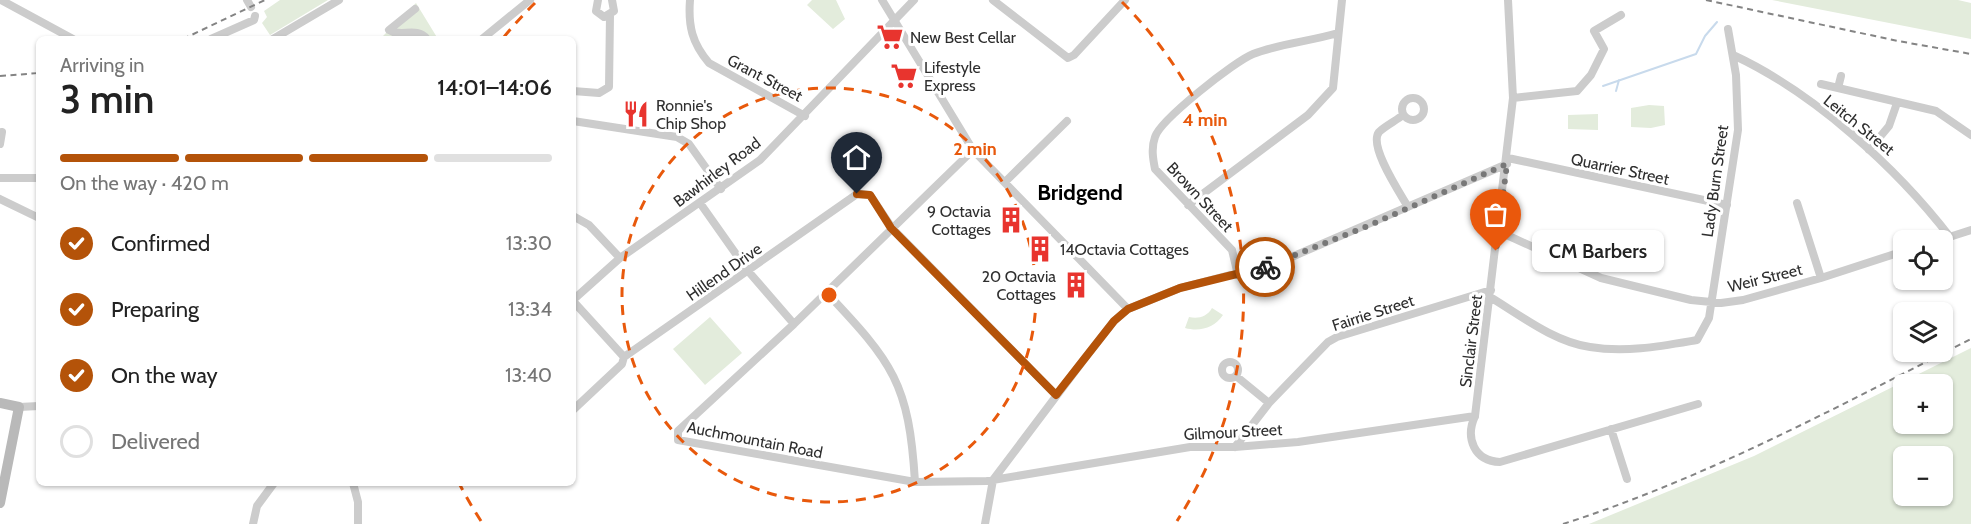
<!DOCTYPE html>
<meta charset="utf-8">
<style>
:root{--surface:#fff;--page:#f2f2f2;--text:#222;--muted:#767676;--line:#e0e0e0;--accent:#b45309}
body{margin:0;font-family:Cabin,sans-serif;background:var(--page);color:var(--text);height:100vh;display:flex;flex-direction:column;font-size:22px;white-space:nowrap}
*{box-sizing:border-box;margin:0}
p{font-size:20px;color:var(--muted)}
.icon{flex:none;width:33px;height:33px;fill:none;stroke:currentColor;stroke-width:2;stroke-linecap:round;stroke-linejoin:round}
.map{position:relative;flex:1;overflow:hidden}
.panel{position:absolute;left:36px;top:36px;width:540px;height:450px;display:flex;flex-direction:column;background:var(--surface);border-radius:9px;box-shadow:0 2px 4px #0004}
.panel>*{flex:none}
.controls{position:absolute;left:1893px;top:230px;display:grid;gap:12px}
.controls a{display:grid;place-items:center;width:60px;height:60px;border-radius:9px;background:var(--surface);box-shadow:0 2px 4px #0004;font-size:30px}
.pin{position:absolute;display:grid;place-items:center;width:51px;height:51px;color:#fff;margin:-62px -26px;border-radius:50% 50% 50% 0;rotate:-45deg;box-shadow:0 0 6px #0007}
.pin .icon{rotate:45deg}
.courier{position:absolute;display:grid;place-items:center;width:60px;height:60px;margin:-30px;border:4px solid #b45309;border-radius:50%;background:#fff;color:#222;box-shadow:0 2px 8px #0007}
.bubble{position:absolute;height:42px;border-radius:9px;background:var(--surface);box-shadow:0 2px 4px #0004;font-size:20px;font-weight:600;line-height:42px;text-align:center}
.headline em{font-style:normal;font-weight:600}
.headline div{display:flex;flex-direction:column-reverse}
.headline{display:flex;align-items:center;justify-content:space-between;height:102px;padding:0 24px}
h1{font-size:39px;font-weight:600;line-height:45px}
.bar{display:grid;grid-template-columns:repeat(4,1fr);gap:9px 6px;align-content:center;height:72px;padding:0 24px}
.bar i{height:8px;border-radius:4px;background:var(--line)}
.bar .active{background:var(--accent)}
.bar p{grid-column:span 4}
ol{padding:0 24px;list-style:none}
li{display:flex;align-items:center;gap:18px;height:66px}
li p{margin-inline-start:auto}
li .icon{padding:6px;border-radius:50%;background:var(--accent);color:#fff;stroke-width:4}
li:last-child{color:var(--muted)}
li i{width:33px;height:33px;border:3px solid var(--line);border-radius:50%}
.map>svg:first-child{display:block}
</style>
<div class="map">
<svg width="1971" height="524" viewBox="0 0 1971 524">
<rect width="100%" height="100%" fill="#fff"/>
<path fill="#e3ecdc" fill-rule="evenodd" d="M 280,0 L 328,0 L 270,35 L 262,23 L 267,17 L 264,11 Z
M 812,0 L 836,0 L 845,19 L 833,29 L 807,5 Z
M 1772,0 L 1958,0 L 1971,3 L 1971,39 Z
M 416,3 L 438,39 L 380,39 Z
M 1649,105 L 1664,106 L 1665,125 L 1651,128 L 1631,127 L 1631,108 Z
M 1598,114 L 1598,130 L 1568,129 L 1568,115 Z
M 1212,308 L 1223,315 C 1214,328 1200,332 1185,328 L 1189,317 C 1198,319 1207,317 1212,308 Z
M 710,317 L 742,353 L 705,385 L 673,349 Z
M 1971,348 L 1971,524 L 1589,524 L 1754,456 ZM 1904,384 L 1942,384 L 1942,423 L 1904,423 ZM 1904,456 L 1942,456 L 1942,495 L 1904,495 Z"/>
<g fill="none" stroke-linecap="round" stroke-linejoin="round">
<path stroke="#c8daec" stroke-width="2" d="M 1603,86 L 1696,54 L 1705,36 L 1717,22
M 1616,91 L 1619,80"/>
<path stroke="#ccc" stroke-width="8" d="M 1,0 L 73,39
M 247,0 L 251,7
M 598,0 L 596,11 L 604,17 L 614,11 L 612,0
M 690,0 C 688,26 692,43 709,63 L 805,116
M 882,0 L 973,150 L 1128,309
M 993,0 L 1068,58 L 1074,55 L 1125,0
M 1508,0 L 1513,98 L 1475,416 C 1465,438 1474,461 1500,462 L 1698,404
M 415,9 L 389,30 C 401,38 416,26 427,39
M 211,39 L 254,20 L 255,16
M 273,39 L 339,0
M 482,39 L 530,0
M 1733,55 C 1813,92 1896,167 1950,237
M 1821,84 L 1936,111 L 1971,135
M 1838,88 L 1841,76
M 573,91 L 599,93 L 609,87 L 610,15
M1402 109a11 11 0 1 1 22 0a11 11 0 1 1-22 0Z
M 1513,98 L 1577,91 L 1591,75 L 1604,49 L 1594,31 L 1621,15
M 1403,115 C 1397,120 1385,126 1379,132 C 1368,146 1400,193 1408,207
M 573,121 L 677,137 L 689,144 L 721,189
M 0,144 L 2,132
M 973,150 L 794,324 L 678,431 L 678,440 L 915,482 L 987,481 L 1190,447 L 1235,447 L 1298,442 L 1475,416
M 1869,150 L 1889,126 L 1897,103
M 1508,158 L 1727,205
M 0,178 L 39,178
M 1005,182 L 1067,121
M 0,199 L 39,218
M 700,203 L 748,271 L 794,324
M 1797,203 L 1821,278
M 1188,205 L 1308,115 L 1333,88 L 1342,0
M 573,216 L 589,225 L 620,258
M 1498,231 L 1601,278 L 1691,300 L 1721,303 L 1743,300 L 1821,278 L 1904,251
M 1940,240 L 1971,230
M 1238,275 L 1232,250 L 1155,169 C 1153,159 1151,148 1155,137 C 1160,120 1235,61 1253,54 C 1279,44 1311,41 1338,33
M 826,292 C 893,363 909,383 915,482
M 1490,297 C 1520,315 1554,342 1590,347 C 1626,353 1662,346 1697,340 L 1709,318 L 1738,130 L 1736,75 L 1728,29
M 573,300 L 620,258 L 760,160 L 914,0
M 573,301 L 624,357
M 624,357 L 857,194 L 870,195 L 892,228 L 1056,395
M1222 370a8 8 0 1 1 16 0a8 8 0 1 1-16 0Z
M 1236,376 L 1269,403
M 19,407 L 39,406
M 573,410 L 622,364 L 624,357
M 1611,429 L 1627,479
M 1235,447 L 1269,403 L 1328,342 L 1337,337 L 1491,290
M 353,483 L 358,502 L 358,524
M 253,524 L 257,506 L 274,483
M 985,524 L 993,480 L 1085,358 L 1114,321 L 1128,309 L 1180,288 L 1280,262 L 1507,164"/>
<path stroke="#b9b9b9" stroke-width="10" d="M 0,403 L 19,407 L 0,503"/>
<path stroke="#848484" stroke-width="2" stroke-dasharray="6 4.5" stroke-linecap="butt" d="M 1706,0 L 1898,41 L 1971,54
M 183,39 L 265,0
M 0,76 L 39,73
M 1563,524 C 1706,478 1837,407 1971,339"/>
</g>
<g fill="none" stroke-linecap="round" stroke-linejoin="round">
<path stroke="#787878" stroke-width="6" stroke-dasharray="0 10.8" d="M 1265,267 L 1368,226 L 1507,164 L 1496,251"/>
<path stroke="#b45309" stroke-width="8" d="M 857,194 L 870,195 L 891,228 L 1056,395 L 1114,321 L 1128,309 L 1180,288 L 1265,267"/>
</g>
<g fill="none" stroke="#e8590c" stroke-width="3" stroke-dasharray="10 8">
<circle cx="829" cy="295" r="207"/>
<path d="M481 521A415 415 0 0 1 459 483M504 37A415 415 0 0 1 536 2M1122 2A415 415 0 0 1 1177 521"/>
</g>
<defs>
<g id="supermarket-bare" transform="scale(2.07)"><path d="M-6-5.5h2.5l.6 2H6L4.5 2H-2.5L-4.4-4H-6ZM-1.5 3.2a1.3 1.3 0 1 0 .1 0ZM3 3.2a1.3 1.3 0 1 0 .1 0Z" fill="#e8342e" stroke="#fff" stroke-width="2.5" paint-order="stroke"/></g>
<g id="restaurant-bare" transform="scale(2.07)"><path d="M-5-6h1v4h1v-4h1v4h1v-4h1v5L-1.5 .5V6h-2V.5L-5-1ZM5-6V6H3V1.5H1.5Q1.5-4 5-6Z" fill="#e8342e" stroke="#fff" stroke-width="2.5" paint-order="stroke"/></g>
<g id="building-bare" transform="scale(2.07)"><path d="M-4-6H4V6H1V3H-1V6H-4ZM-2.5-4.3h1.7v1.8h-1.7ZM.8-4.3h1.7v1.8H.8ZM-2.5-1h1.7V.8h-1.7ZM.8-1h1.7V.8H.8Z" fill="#e8342e" stroke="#fff" stroke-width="2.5" paint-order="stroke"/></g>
</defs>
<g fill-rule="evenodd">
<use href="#supermarket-bare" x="890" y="37"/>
<use href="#supermarket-bare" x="904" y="76"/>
<use href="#restaurant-bare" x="636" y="114"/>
<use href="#building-bare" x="1011" y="220"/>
<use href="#building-bare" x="1040" y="249"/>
<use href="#building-bare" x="1076" y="285"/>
</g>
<g text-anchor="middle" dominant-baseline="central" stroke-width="6" stroke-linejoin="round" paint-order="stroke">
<g font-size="16" fill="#2f2f2f" stroke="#fff" text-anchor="start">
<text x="910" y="37">New Best Cellar</text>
<text x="924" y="67">Lifestyle<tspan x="924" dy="18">Express</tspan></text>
<text x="656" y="105">Ronnie's<tspan x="656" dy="18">Chip Shop</tspan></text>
<text x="991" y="211" text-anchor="end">9 Octavia<tspan x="991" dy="18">Cottages</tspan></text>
<text x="1060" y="249">14Octavia Cottages</text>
<text x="1056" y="276" text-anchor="end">20 Octavia<tspan x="1056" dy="18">Cottages</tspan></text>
</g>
<g font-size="16" fill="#2f2f2f" stroke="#fff">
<text transform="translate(765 78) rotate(28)">Grant Street</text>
<text transform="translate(1859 125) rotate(39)">Leitch Street</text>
<text transform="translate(1620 169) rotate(12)">Quarrier Street</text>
<text transform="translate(717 172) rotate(-37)">Bawhirley Road</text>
<text transform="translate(1715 181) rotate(-82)">Lady Burn Street</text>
<text transform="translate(1200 197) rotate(47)">Brown Street</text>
<text transform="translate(724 272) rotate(-35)">Hillend Drive</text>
<text transform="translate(1765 278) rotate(-14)">Weir Street</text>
<text transform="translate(1373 313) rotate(-18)">Fairrie Street</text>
<text transform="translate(1471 341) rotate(-83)">Sinclair Street</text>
<text transform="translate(1233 432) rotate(-3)">Gilmour Street</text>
<text transform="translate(755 440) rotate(11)">Auchmountain Road</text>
</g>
<g font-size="22" font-weight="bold" fill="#000" stroke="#fff">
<text x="1080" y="192">Bridgend</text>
</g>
</g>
<circle cx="829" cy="295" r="9" fill="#e8590c" stroke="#fff" stroke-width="3"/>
<g font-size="18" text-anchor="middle" font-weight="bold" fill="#e8590c" stroke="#fff" stroke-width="6" stroke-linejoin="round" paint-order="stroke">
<text x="1205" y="126">4 min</text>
<text x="975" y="155">2 min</text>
</g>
</svg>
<div class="controls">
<a><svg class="icon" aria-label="locate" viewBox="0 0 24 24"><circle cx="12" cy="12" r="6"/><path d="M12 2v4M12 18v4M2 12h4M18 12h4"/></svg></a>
<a><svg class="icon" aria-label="layers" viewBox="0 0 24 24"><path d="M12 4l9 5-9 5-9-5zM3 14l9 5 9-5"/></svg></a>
<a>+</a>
<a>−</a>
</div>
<div class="pin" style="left:1496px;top:251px;background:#ea580c"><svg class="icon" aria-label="bag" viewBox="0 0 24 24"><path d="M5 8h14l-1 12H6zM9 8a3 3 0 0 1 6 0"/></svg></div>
<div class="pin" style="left:857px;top:194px;background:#1f2937"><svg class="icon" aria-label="home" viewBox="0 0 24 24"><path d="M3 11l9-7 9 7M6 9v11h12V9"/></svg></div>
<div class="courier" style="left:1265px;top:267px"><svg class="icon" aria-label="bike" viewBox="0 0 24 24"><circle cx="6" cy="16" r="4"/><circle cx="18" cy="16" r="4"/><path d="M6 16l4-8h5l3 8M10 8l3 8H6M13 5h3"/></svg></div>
<div class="bubble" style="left:1532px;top:230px;width:132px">CM Barbers</div>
<section class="panel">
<div class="headline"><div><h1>3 min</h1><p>Arriving in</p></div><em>14:01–14:06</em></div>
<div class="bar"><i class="active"></i><i class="active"></i><i class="active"></i><i></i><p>On the way · 420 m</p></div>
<ol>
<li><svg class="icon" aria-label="check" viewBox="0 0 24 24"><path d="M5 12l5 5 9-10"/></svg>Confirmed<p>13:30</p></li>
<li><svg class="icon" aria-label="check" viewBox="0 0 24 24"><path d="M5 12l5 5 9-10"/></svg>Preparing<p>13:34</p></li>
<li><svg class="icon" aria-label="check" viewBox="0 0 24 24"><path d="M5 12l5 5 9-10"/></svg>On the way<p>13:40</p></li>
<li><i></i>Delivered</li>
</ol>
</section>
</div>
